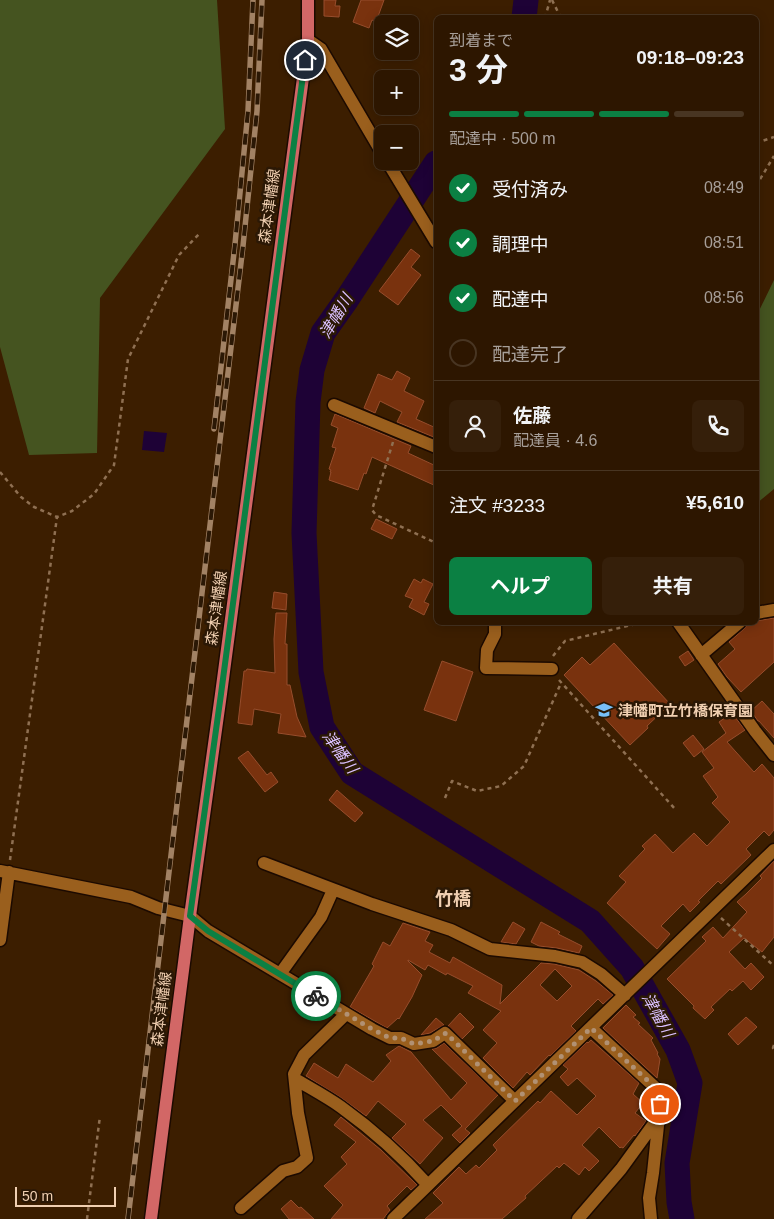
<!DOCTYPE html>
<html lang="ja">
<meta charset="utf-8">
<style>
:root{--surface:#2d1600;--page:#351f0a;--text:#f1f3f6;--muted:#a79f99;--line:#483522;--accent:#0b8043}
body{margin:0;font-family:Helvetica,"Noto Sans JP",sans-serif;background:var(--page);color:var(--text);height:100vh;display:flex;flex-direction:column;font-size:19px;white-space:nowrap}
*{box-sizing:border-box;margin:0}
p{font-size:16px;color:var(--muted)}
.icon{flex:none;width:28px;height:28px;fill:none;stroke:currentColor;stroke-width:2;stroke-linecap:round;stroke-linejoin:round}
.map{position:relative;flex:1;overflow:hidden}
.drawer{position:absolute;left:434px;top:15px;width:325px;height:610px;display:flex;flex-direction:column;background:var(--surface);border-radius:8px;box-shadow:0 2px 12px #0003,0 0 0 1px var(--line)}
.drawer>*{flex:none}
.buttons{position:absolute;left:374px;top:15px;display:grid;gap:10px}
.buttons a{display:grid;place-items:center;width:45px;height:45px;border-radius:8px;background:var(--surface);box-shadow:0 2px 12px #0003,0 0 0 1px var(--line);font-size:25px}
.scale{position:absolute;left:15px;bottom:12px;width:101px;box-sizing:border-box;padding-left:5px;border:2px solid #f0cfb1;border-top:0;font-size:14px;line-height:18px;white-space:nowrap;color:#f0cfb1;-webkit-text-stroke:4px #2b1805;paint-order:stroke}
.pin{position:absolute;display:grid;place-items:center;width:42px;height:42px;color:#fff;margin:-21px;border:2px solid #fff;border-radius:50%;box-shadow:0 1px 5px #0007}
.courier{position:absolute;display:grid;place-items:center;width:50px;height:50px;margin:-25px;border:4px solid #0b8043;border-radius:50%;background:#fff;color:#222;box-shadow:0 1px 6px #0007}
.headline em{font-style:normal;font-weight:700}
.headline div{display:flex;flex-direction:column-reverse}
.headline{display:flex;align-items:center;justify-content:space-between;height:85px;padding:0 15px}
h1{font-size:32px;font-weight:700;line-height:38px}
.bar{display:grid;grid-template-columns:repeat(4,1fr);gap:8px 5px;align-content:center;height:60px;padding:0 15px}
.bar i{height:6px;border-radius:4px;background:var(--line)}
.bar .on{background:var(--accent)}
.bar p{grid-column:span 4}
.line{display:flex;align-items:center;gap:12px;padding:0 15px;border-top:1px solid var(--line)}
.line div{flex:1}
.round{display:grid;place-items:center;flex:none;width:52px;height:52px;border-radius:8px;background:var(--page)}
ol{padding:0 15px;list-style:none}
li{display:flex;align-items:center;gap:15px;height:55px}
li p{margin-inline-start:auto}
li .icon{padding:5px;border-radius:50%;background:var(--accent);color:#fff;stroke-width:4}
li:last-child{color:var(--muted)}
li i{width:28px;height:28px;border:2px solid var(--line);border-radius:50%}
.action{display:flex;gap:10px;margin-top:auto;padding:10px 15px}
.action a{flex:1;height:58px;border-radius:8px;background:var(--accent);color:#fff;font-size:20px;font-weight:700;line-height:58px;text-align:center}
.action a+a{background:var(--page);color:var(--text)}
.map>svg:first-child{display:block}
</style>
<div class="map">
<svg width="774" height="1219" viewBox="0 0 774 1219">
<rect width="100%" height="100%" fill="#3c1e00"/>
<path fill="#455420" d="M 0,0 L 217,0 L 225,129 L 100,298 L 97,453 L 29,455 L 0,347 Z
M 774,280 L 774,489 L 756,504 L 756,317 Z"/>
<path fill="#1e0236" d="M 144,431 L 167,433 L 164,452 L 142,450 Z"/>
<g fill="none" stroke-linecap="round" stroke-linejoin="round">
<path stroke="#1e0236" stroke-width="25" d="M 524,18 L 526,0
M 436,163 L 347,299 L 323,333 L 312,370 L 308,402 L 304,533 L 311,672 L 322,727 L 352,773 L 590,921 L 632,968 L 678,1050 L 690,1083 L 677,1163 L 679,1202 L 682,1219"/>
</g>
<path fill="#79320e" stroke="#974d2c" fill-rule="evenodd" d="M 324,0 L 336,0 L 335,6 L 340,6 L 339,17 L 324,16 Z
M 361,0 L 384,0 L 376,22 L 372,20 L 369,28 L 353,22 Z
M 411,249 L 420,256 L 411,267 L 421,275 L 398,305 L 379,291 Z
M 397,371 L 410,378 L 404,391 L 424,401 L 416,419 L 436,428 L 436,438 L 397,422 L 402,412 L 380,401 L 375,413 L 364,408 L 378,374 L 392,380 Z
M 335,414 L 411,446 L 408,453 L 436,466 L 436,486 L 372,457 L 366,474 L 364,473 L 358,490 L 329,480 L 331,472 L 330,472 L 331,470 L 329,469 L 336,448 L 332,447 L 338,428 L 331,425 Z
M 376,519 L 397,529 L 392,539 L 371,529 Z
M 414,579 L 421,583 L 423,579 L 433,584 L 424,602 L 429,604 L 424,615 L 409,607 L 413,599 L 405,596 Z
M 274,592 L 287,594 L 286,610 L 272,608 Z
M 276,613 L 287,613 L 285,644 L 287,644 L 287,685 L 290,685 L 297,717 L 306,737 L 278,733 L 281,714 L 254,709 L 252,725 L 238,723 L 244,671 L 246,671 L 247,669 L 275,673 L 274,639 Z
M 774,618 L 774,662 L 741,692 L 727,677 L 718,664 L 735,649 L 729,642 L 745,628 L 748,622 L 756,622 L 756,621 Z
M 614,643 L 670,704 L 647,726 L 648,728 L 630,745 L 564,675 L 582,657 L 590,665 Z
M 688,651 L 694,660 L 685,666 L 679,657 Z
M 442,661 L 473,672 L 456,721 L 424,710 Z
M 762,701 L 774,714 L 774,738 L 759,721 L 758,721 L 751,711 Z
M 732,713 L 745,730 L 727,742 L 754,772 L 762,764 L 774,778 L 774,830 L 769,836 L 764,831 L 746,849 L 751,855 L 721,884 L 718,881 L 698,901 L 700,902 L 690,912 L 683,904 L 661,926 L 670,934 L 657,949 L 607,903 L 626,882 L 619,876 L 645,849 L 642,846 L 655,834 L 673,853 L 694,833 L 707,846 L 730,822 L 712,803 L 718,797 L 703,776 L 714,768 L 702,752 L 726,733 L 719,722 Z
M 693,735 L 704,749 L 694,757 L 683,743 Z
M 248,751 L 267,775 L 271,772 L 278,782 L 265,792 L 238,758 Z
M 337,790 L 363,813 L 355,822 L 329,800 Z
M 774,861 L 774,937 L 762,952 L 744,938 L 729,952 L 745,969 L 751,963 L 764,977 L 751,990 L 743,981 L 732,991 L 730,989 L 711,1007 L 714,1010 L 705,1019 L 693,1008 L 694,1006 L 667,979 L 706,941 L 702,937 L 713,927 L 723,938 L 747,912 L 737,902 L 746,894 L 762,878 L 760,876 Z
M 513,922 L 525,929 L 516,944 L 501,942 Z
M 541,922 L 560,932 L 558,934 L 582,946 L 579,953 L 557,948 L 539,946 L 531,942 Z
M 403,923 L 430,932 L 425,941 L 433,945 L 429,952 L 450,963 L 453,957 L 502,985 L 500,1004 L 541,963 L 554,964 L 579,970 L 596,981 L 613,995 L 603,1004 L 598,999 L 571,1026 L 576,1031 L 550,1056 L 549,1055 L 530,1075 L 527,1072 L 513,1088 L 483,1058 L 497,1043 L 483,1030 L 501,1011 L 468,993 L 473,986 L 447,973 L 446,975 L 428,965 L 425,970 L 408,960 L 408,961 L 422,975 L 412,997 L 399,1019 L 398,1018 L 387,1028 L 350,1007 L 374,966 L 372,964 L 383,942 L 390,946 ZM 555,969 L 572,986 L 557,1001 L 540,985 Z
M 626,1005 L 636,1015 L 633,1017 L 640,1023 L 638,1024 L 653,1038 L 651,1040 L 658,1053 L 657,1054 L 660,1059 L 657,1078 L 603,1028 Z
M 460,1013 L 474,1027 L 462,1039 L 448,1026 Z
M 746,1017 L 757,1027 L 738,1045 L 728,1034 Z
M 436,1018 L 444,1025 L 430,1033 L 421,1035 Z
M 591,1040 L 639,1083 L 633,1094 L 643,1103 L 635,1113 L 646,1121 L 635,1136 L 634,1135 L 623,1148 L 621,1147 L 620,1148 L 599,1127 L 582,1145 L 599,1161 L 589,1171 L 585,1167 L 579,1175 L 564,1163 L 559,1168 L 557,1166 L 525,1196 L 526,1198 L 502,1219 L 425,1219 L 443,1203 L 433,1193 L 459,1167 L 466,1174 L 476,1165 L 479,1168 L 497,1150 L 493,1145 L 538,1101 L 540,1103 L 551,1091 L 577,1115 L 596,1096 L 577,1078 L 568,1086 L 560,1077 L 568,1069 L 563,1065 L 587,1042 L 588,1043 Z
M 444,1043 L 498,1095 L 465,1129 L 470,1133 L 460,1143 L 452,1135 L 462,1126 L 441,1105 L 423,1120 L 443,1138 L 420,1164 L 392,1138 L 406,1124 L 378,1101 L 366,1116 L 340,1097 L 306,1076 L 314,1063 L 338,1078 L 346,1064 L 373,1082 L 391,1061 L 386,1055 L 399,1046 L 411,1052 L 451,1100 L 467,1083 L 432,1049 L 437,1048 Z
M 341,1117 L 381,1150 L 417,1185 L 411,1190 L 407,1186 L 387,1206 L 390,1210 L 383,1219 L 331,1219 L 343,1205 L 324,1186 L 347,1164 L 341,1157 L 356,1142 L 334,1125 Z
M 291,1200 L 299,1208 L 301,1207 L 314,1219 L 289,1219 L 281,1209 Z"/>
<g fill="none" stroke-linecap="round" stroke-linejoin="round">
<g stroke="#1c0a00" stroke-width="15">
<path id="minor" d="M 308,40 L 321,49 L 382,153
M 387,161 L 436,242
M 334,405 L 436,447
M 756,613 L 774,610
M 495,622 L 495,634 L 487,650 L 486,668 L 552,669
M 678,622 L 755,731 L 774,755
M 701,655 L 740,622
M 264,863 L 372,904 L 451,930 L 490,949 L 555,956 L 582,962 L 601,974 L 625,995
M 0,871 L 131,897 L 158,908 L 190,916 L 208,931 L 372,1029 L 390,1038 L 401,1038 L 414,1044 L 433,1041 L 445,1033 L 515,1101
M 0,940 L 9,872
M 280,974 L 321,917 L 333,890
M 591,1028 L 660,1092 L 659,1116 L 653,1173 L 649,1198 L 651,1219
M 295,1079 C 310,1088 327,1097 341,1107 C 373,1130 402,1156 428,1185
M 241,1208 L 283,1171 L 297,1167 L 307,1158 L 298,1113 L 294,1074 L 304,1055 L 346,1014
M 393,1219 L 774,850
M 578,1219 L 621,1169 L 658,1118"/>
</g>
<g stroke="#1c0a00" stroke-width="15">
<path id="major" d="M 151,1219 L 190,916 L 221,694 L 308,40 L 308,0"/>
</g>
<path stroke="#8f7052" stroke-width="2.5" stroke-dasharray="4 4" stroke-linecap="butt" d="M 552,0 L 561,18
M 545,18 L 550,0
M 756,143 L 774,137
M 756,186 L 774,156
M 393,442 L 372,510 L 376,515 L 436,543
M 0,472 L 21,497 L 34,507 L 57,517 L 72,511 L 94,494 L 114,465 L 128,359 L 179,255 L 200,233
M 553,656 L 565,641 L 644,622
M 559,680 L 675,809
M 445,798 L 452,781 L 477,791 L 501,786 L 524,766 L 561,683
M 10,860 L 57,517
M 721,918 L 774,966
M 774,1045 L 773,1048 L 774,1049
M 87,1219 L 100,1116"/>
<use href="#minor" stroke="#9a5f1d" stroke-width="12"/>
<use href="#major" stroke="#d26766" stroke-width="12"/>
<g stroke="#a28264" stroke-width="5.5">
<path id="rail" d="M 214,429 L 235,244 L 248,111 L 253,0
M 128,1219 L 243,246 L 257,111 L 262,0"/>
</g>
<use href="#rail" stroke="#2b1805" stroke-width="4" stroke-dasharray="11" stroke-linecap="butt"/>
</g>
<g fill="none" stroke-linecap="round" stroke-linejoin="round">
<path stroke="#b19173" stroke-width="5" stroke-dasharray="0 9" d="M 316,996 L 372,1029 L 390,1038 L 401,1038 L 414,1044 L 433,1041 L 446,1033 L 515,1101 L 591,1028 L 660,1092 L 660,1104"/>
<path stroke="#0b8043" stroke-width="6" d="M 305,60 L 221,694 L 190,916 L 208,931 L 316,996"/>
</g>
<defs>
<g id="school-bare" transform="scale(1.35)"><path d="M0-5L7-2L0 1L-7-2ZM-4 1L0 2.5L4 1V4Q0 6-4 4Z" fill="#78bff7" stroke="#2b1805" stroke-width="2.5" paint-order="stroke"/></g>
</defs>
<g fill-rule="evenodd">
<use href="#school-bare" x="604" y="710"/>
</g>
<g text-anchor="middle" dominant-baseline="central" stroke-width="5" stroke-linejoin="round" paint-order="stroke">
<g font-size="15" fill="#f0cfb1" stroke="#2b1805">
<text transform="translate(269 206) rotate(-82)">森本津幡線</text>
<text transform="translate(216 608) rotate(-82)">森本津幡線</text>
<text transform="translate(161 1009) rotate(-83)">森本津幡線</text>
</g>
<g font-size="15" font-weight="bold" fill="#f0cfb1" stroke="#2b1805" text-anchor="start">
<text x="618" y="710">津幡町立竹橋保育園</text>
</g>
<g font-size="16" font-style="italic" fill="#dac0ff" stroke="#2b1805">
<text transform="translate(336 316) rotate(-59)">津幡川</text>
<text transform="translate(340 752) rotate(54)">津幡川</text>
<text transform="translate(658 1015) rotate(61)">津幡川</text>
</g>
<g font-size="18" font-weight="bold" fill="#f0cfb1" stroke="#2b1805">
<text x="453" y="899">竹橋</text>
</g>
</g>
</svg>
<div class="buttons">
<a><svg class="icon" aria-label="layers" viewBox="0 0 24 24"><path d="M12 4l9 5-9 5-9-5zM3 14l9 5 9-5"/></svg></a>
<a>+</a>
<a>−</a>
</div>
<div class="scale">50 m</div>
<div class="pin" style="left:660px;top:1104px;background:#ea580c"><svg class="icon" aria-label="bag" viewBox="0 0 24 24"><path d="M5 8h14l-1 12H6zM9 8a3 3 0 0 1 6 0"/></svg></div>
<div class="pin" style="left:305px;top:60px;background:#1f2937"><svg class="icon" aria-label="home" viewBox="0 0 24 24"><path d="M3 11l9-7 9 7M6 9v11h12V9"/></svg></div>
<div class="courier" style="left:316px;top:996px"><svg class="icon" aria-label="bike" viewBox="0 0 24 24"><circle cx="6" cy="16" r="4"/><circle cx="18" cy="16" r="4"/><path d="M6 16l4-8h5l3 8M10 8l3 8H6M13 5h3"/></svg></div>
<section class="drawer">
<div class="headline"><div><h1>3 分</h1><p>到着まで</p></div><em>09:18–09:23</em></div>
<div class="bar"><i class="on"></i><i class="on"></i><i class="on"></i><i></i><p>配達中 · 500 m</p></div>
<ol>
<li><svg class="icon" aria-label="check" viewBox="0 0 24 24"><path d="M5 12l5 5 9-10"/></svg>受付済み<p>08:49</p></li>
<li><svg class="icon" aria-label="check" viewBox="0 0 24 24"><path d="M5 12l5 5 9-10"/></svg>調理中<p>08:51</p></li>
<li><svg class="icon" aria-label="check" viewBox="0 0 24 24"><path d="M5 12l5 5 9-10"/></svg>配達中<p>08:56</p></li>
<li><i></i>配達完了</li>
</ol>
<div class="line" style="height:90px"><a class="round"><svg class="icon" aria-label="person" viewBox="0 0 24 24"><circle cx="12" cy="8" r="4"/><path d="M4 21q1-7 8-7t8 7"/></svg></a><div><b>佐藤</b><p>配達員 · 4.6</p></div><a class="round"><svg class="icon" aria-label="phone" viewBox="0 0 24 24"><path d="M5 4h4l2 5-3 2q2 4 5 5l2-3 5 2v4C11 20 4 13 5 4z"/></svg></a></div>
<div class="line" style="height:65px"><div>注文 #3233</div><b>¥5,610</b></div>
<div class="action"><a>ヘルプ</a><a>共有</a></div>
</section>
</div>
